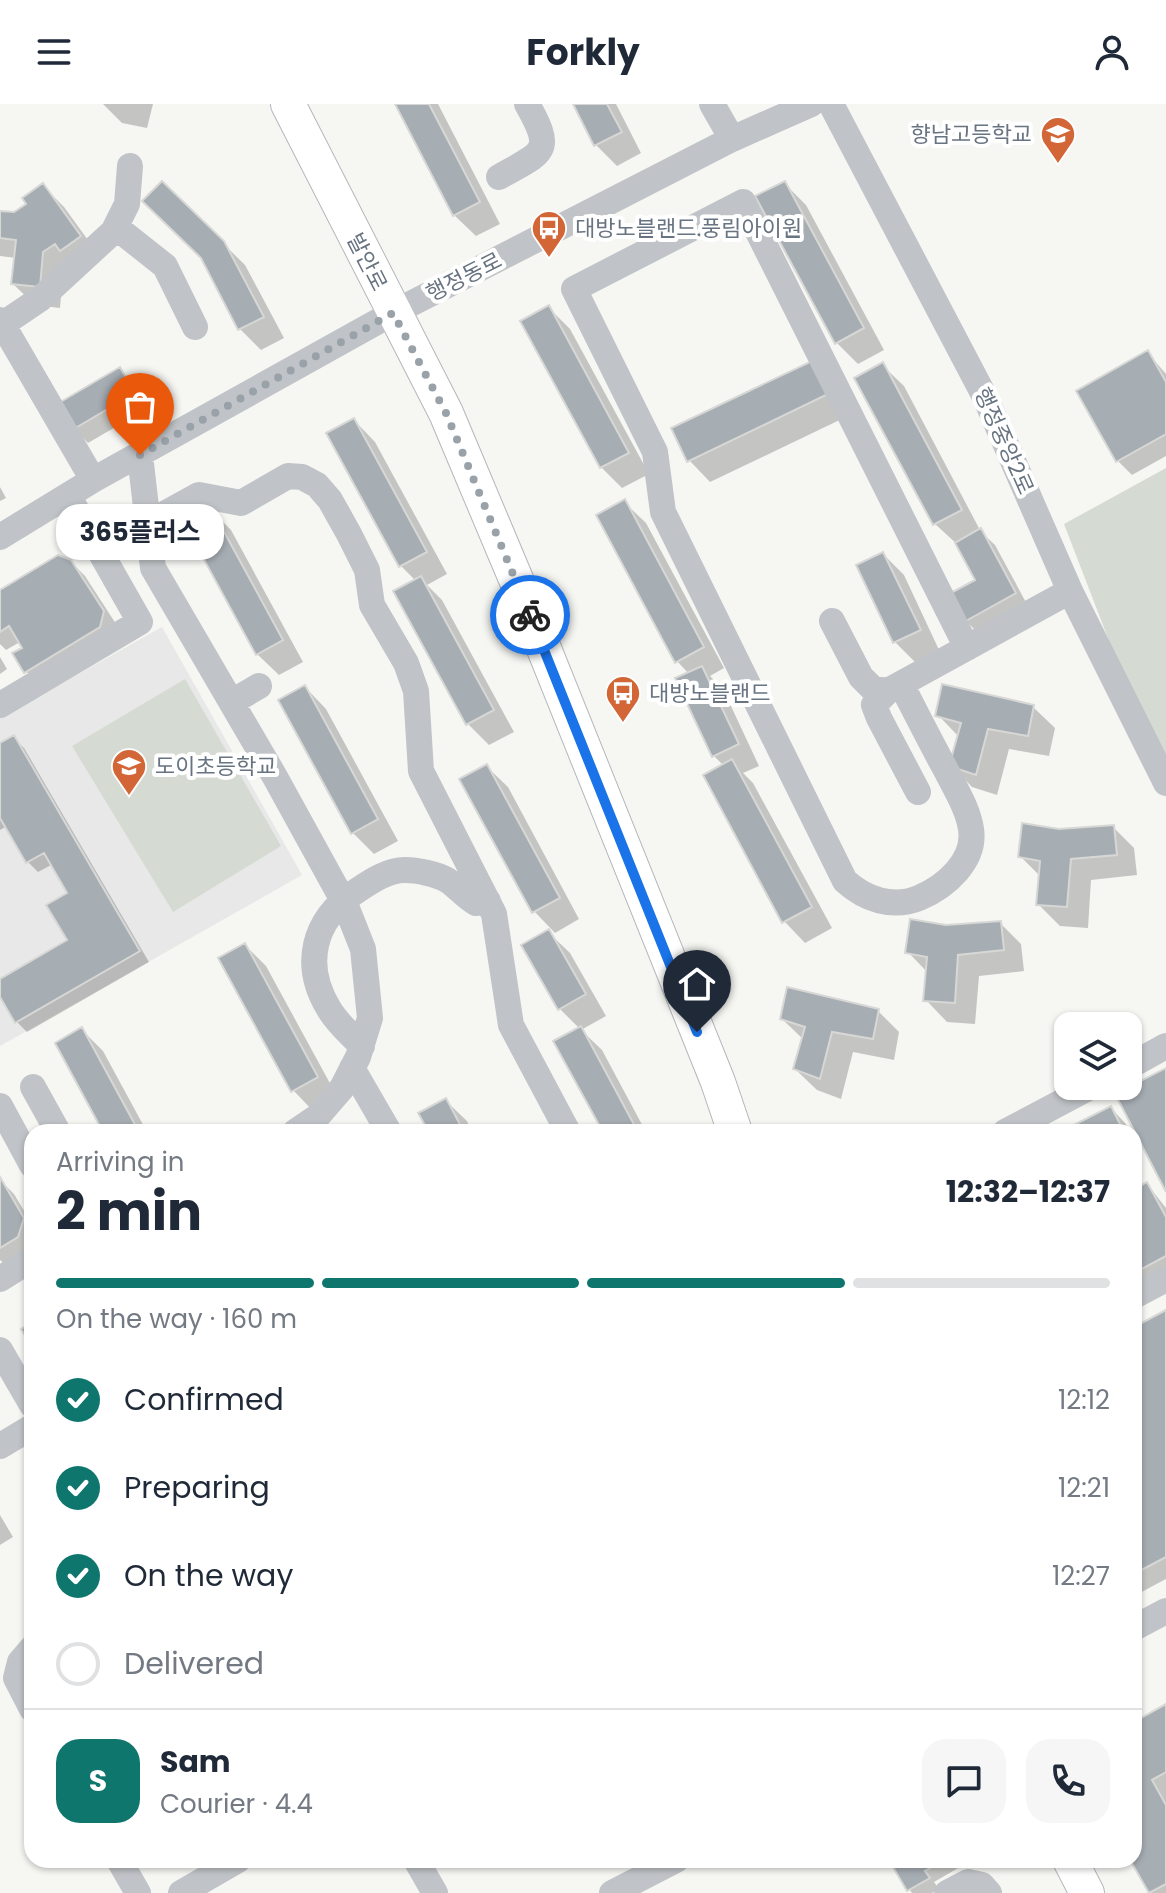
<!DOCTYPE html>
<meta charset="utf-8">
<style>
:root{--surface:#fff;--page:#f6f6f7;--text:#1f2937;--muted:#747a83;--line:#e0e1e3;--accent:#0f766e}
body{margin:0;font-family:Poppins,"Noto Sans KR",sans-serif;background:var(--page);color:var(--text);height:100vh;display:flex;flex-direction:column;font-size:30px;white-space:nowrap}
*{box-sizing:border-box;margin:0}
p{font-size:26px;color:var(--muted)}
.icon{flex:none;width:44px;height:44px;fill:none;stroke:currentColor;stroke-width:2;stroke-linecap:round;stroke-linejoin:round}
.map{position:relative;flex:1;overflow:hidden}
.side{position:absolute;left:24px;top:1020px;width:1118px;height:744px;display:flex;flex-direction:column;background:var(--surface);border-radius:24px;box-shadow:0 2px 6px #0004}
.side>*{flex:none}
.tools{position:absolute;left:1054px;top:908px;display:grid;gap:16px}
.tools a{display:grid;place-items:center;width:88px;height:88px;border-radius:16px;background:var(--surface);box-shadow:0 2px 6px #0004;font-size:40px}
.pin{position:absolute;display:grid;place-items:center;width:68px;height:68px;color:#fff;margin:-82px -34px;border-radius:50% 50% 50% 0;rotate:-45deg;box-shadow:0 0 8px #0007}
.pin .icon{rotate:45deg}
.courier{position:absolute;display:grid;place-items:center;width:80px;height:80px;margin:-40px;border:6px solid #1a73e8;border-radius:50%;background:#fff;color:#222;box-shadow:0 2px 10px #0007}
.bubble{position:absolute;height:56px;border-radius:24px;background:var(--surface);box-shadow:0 2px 6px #0004;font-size:26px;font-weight:700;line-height:56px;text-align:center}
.head em{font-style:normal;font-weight:700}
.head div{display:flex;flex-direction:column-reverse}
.head{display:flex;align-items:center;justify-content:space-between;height:136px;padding:0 32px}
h1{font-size:52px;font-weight:700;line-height:60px}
.bar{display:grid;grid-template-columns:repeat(4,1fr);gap:12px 8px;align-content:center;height:96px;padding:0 32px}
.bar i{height:10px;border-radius:6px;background:var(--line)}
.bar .selected{background:var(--accent)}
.bar p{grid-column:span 4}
.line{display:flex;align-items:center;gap:20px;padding:0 32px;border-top:2px solid var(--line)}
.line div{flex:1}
.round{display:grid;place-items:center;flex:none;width:84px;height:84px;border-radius:24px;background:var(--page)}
ol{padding:0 32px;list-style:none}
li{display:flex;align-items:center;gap:24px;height:88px}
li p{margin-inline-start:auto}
li .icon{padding:8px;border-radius:50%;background:var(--accent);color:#fff;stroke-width:4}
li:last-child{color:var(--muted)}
li i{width:44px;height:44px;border:4px solid var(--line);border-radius:50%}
header{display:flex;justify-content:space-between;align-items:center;height:104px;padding:0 32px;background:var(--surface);font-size:36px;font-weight:700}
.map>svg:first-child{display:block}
</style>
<header><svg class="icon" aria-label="menu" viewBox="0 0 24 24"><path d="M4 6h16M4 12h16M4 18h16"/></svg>Forkly<svg class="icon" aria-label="person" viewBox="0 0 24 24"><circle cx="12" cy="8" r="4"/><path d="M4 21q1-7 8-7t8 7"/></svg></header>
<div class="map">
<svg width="1166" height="1789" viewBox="0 0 1166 1789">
<rect width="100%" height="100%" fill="#f6f6f3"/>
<path fill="#e7e8e7" d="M 162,523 L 302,771 L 0,942 L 0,614 Z"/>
<path fill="#d5dbd3" d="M 1166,364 L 1166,679 L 1156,659 L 1064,420 Z
M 185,575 L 281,742 L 173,808 L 72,642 Z"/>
<path fill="#0003" d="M 103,0 L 153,0 L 147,24 L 122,19 Z
M 397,0 L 438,0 L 500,120 L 476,132 L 454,111 Z
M 575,0 L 616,0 L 641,49 L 617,62 L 596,41 Z
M 784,79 L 806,101 L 884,246 L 858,260 L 837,239 Z
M 163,80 L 245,161 L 284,234 L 261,246 L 240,225 Z
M 43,82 L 64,103 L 101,154 L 63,170 L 60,204 L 35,201 L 13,180 L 16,154 L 0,152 L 0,109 L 15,110 L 29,100 Z
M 549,204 L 570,225 L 649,370 L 622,384 L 601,363 Z
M 1148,249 L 1166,270 L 1166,352 L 1132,371 L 1118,357 Z
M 811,259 L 848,312 L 710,378 L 689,356 Z
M 882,261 L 904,282 L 981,428 L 995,441 L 1029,504 L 980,531 L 966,517 L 978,476 L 958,441 L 935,420 L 856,275 Z
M 119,266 L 134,280 L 148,304 L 88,339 L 74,324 Z
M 354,316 L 375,338 L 447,470 L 427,481 L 442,496 L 514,628 L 489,641 L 468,620 L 416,477 L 401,462 Z
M 0,383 L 6,394 L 0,397 Z
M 624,398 L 646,419 L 724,564 L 710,572 L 723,585 L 759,662 L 743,669 L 753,679 L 832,824 L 805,839 L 784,817 L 724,662 L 714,652 L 689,570 L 677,557 Z
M 210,405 L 231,426 L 303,558 L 279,571 L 257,550 Z
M 883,450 L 904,471 L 940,548 L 916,559 L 895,538 Z
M 70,457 L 85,472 L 118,523 L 40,582 L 26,567 L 24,544 L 20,538 L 6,546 L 0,540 L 0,488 Z
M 0,553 L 7,565 L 0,570 Z
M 305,583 L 326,605 L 398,737 L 374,750 L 353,729 Z
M 1033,603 L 1055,624 L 1049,652 L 1009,645 L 997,691 L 972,683 L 951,661 L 959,633 L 938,611 Z
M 14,634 L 24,644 L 149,858 L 27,928 L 17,918 L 0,889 L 0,878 L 70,837 L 70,790 L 53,760 L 38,768 L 28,758 L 7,722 L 0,726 L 0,642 Z
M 486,662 L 508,683 L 579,815 L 555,829 L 534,807 Z
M 1113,723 L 1134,744 L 1137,771 L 1091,776 L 1088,824 L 1060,822 L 1038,800 L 1041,773 L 1020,752 L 1059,727 Z
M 1000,819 L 1021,840 L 1024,867 L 979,872 L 975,920 L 947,918 L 926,896 L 928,869 L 908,848 L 946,823 Z
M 548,828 L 570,849 L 606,912 L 581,926 L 602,946 L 646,1028 L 605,1028 L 580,925 L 560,905 Z
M 245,841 L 266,862 L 338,994 L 314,1008 L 293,986 Z
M 878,907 L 899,928 L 894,956 L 853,948 L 841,995 L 817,986 L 795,965 L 804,936 L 782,915 Z
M 82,926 L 103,947 L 147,1028 L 106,1028 Z
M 445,996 L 467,1017 L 472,1028 L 431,1028 Z
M 1111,1004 L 1125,1019 L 1130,1028 L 1064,1028 Z
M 0,1076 L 14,1090 L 32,1120 L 32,1147 L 7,1162 L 0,1156 Z
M 1147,1080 L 1166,1104 L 1166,1174 L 1134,1189 L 1134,1087 Z
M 1166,1209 L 1166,1475 L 1134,1492 L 1134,1225 Z
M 0,1411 L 13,1433 L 0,1441 Z
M 1166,1602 L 1166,1789 L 1152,1789 L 1133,1756 L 1134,1620 Z
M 898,1756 L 972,1756 L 934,1778 L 939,1785 L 932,1789 L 912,1789 L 893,1759 Z"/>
<path fill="#a6adb3" stroke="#d7d8d6" stroke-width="2" d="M 395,0 L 429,0 L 480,98 L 453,112 Z
M 573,0 L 607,0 L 622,28 L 594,42 Z
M 162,77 L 224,137 L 264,213 L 238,226 L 201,154 L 142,97 Z
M 785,77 L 864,224 L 835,240 L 755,92 Z
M 43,79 L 81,132 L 60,147 L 55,140 L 43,148 L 40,183 L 11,180 L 16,136 L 0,134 L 0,107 L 14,108 L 26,100 L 22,94 Z
M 549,201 L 629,349 L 600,364 L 520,217 Z
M 1148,246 L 1166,278 L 1166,330 L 1116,358 L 1076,287 Z
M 812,257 L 828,290 L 687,358 L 671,324 Z
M 883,258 L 962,406 L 933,421 L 854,274 Z
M 120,263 L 135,289 L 72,326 L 57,300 Z
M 354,314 L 427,448 L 399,463 L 326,329 Z
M 625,395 L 704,543 L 675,559 L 596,411 Z
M 210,402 L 283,536 L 256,551 L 183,417 Z
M 981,424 L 1016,489 L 964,518 L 949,490 L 975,476 L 955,439 Z
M 883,448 L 921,526 L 893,539 L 856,461 Z
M 58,451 L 71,456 L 104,507 L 100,523 L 24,569 L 12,549 L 22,544 L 9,522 L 0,528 L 0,486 Z
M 421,472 L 494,606 L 466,621 L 393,487 Z
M 702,562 L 739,640 L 712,653 L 675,574 Z
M 942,580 L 1034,601 L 1028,632 L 988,625 L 976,671 L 949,662 L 961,619 L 935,612 Z
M 305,581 L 378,715 L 351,730 L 278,596 Z
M 14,631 L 140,847 L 15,919 L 0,893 L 0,875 L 67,836 L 46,801 L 67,789 L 44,749 L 26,759 L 0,714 L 0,639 Z
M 732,655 L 812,803 L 782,819 L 703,671 Z
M 487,660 L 560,794 L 532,809 L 459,675 Z
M 1022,719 L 1059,725 L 1114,721 L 1117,751 L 1071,755 L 1067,803 L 1036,801 L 1040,757 L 1018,753 Z
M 910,815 L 946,821 L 1001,817 L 1004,846 L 958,851 L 955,899 L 923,897 L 927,853 L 905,849 Z
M 549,825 L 586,890 L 558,906 L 521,841 Z
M 245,839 L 318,973 L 291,988 L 218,854 Z
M 787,883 L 879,905 L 873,935 L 832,928 L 820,975 L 793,965 L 805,923 L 780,915 Z
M 581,922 L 638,1028 L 603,1028 L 553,937 Z
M 82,923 L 139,1028 L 103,1028 L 55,939 Z
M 1166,964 L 1166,1088 L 1115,990 Z
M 446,994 L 464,1028 L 429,1028 L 418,1009 Z
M 1111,1002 L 1124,1028 L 1060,1028 Z
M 0,1073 L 24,1114 L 18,1133 L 0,1144 Z
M 1147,1078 L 1166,1113 L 1166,1152 L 1134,1169 L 1134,1085 Z
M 1166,1206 L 1166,1453 L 1134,1470 L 1134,1223 Z
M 32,1218 L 32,1242 L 21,1225 Z
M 1166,1600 L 1166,1668 L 1152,1676 L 1166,1701 L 1166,1780 L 1149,1789 L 1130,1756 L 1134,1756 L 1134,1618 Z
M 894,1756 L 944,1756 L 925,1767 L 930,1774 L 907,1787 L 890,1758 Z"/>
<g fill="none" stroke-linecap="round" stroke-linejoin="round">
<g stroke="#b4b7bb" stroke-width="36">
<path id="major" d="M 288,0 L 446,309 L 518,480 L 718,978 L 735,1028
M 1070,1756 L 1087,1789"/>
</g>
<path stroke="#c0c3c7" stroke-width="26" d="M 712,0 L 732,35
M 831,0 L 985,293 L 1070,487 L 1166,679
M 499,73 C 543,48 555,49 527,0
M 114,126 L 127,100 L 130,62
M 0,216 L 93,376
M 3,220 L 40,195 L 117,124 L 165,162 L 195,223
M 140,351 L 153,464 L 275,673 L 346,802 L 363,845 L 370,914 L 358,953 L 342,984 L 317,1013 L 295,1028
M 148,419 L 199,391 L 241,399 L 288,372 L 302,373 L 317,381 L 330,396 L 349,430 L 367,466 L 372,501 L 406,559 L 416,587 L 421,667 L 494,810 L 511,921 L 568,1028
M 0,433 L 93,376 L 393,209 L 732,35 L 811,0
M 832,517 L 861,573 L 873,585 L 888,587
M 901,580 C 916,609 931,639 947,668 C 956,686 968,705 971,725 C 976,757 945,783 919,794 C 892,805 865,795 845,777 L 663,408 L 655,348 L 574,185 L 743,98 L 967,544
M 232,598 L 259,582
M 0,601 L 140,518 L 69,393
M 918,688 L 879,614 L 874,601 L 888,587 L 1070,487
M 362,942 C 350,930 337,919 329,905 C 302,861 313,816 355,788 C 370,778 387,766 405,766 C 417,766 436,770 447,776 C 458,783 465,793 476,799 L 488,797
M 1128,963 L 1166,942
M 352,964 L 389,1028
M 33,983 L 58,1028
M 0,1002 L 32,1061
M 1005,1028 L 1092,982
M 0,1175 L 32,1155
M 1134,1192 L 1166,1175
M 0,1246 L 32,1301
M 0,1342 L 32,1323
M 1134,1524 L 1166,1507
M 32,1544 L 20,1558 L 16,1574 L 32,1605
M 119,1756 L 138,1789
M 416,1756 L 435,1789
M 181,1789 L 238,1756
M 612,1789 L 676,1756
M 947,1789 L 968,1778 L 982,1781 L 989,1789"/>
<use href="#major" stroke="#fff" stroke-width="34"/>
</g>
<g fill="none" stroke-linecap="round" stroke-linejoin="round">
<path stroke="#9aa2a9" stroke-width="8" stroke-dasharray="0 14.4" d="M 140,351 L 393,209 L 446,309 L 530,511"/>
<path stroke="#1a73e8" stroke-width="10" d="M 530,511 L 697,928"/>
</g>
<defs>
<g id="school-pin" transform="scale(1.8)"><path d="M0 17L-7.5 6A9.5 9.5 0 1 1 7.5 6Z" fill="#d36637" stroke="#fff"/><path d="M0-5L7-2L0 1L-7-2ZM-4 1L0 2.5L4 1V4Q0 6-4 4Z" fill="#fff"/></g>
<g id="bus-pin" transform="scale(1.8)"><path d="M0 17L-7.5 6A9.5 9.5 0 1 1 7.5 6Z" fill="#d36637" stroke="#fff"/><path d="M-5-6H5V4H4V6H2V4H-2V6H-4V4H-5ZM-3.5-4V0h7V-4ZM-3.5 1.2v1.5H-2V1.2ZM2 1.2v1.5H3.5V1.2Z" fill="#fff"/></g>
</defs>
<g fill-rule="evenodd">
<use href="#school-pin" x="1058" y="30"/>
<use href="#bus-pin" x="549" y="124"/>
<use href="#bus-pin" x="623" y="589"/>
<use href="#school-pin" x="129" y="662"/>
</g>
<g text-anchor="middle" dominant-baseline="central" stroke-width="8" stroke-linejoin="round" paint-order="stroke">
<g font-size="22" fill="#687481" stroke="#fff" text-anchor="start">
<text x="1032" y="30" text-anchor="end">향남고등학교</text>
<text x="575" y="124">대방노블랜드.풍림아이원</text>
<text x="649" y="589">대방노블랜드</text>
<text x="155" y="662">도이초등학교</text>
</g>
<g font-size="22" fill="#687481" stroke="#fff">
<text transform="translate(367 158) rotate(63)">발안로</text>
<text transform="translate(464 173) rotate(-27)">행정동로</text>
<text transform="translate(1004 337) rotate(66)">행정중앙2로</text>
</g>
</g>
</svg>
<div class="tools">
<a><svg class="icon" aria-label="layers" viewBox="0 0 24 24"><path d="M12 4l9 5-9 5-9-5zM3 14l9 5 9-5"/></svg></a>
</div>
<div class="pin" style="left:140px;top:351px;background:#ea580c"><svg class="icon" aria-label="bag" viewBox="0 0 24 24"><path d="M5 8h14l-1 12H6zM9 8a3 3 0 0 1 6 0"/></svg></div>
<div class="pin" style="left:697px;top:928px;background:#1f2937"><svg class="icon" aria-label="home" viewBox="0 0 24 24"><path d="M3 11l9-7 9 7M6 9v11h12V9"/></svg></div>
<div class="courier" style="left:530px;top:511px"><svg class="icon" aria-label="bike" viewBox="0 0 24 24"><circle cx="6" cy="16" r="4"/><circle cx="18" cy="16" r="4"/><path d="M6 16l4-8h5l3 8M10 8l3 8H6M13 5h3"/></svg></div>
<div class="bubble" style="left:56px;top:400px;width:168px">365플러스</div>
<section class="side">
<div class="head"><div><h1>2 min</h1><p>Arriving in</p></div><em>12:32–12:37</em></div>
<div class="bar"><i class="selected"></i><i class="selected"></i><i class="selected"></i><i></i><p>On the way · 160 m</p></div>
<ol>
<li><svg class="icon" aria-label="check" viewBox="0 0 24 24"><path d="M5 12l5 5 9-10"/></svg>Confirmed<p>12:12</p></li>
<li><svg class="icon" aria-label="check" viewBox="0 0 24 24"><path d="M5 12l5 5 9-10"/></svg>Preparing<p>12:21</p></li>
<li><svg class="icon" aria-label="check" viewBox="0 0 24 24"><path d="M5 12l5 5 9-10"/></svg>On the way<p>12:27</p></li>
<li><i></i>Delivered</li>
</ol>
<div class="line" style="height:144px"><b class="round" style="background:var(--accent);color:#fff">S</b><div><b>Sam</b><p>Courier · 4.4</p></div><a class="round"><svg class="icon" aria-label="chat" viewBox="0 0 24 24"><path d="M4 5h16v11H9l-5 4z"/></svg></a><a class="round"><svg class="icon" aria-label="phone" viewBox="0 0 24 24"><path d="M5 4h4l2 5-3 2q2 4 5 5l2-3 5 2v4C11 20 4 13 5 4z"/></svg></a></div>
</section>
</div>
